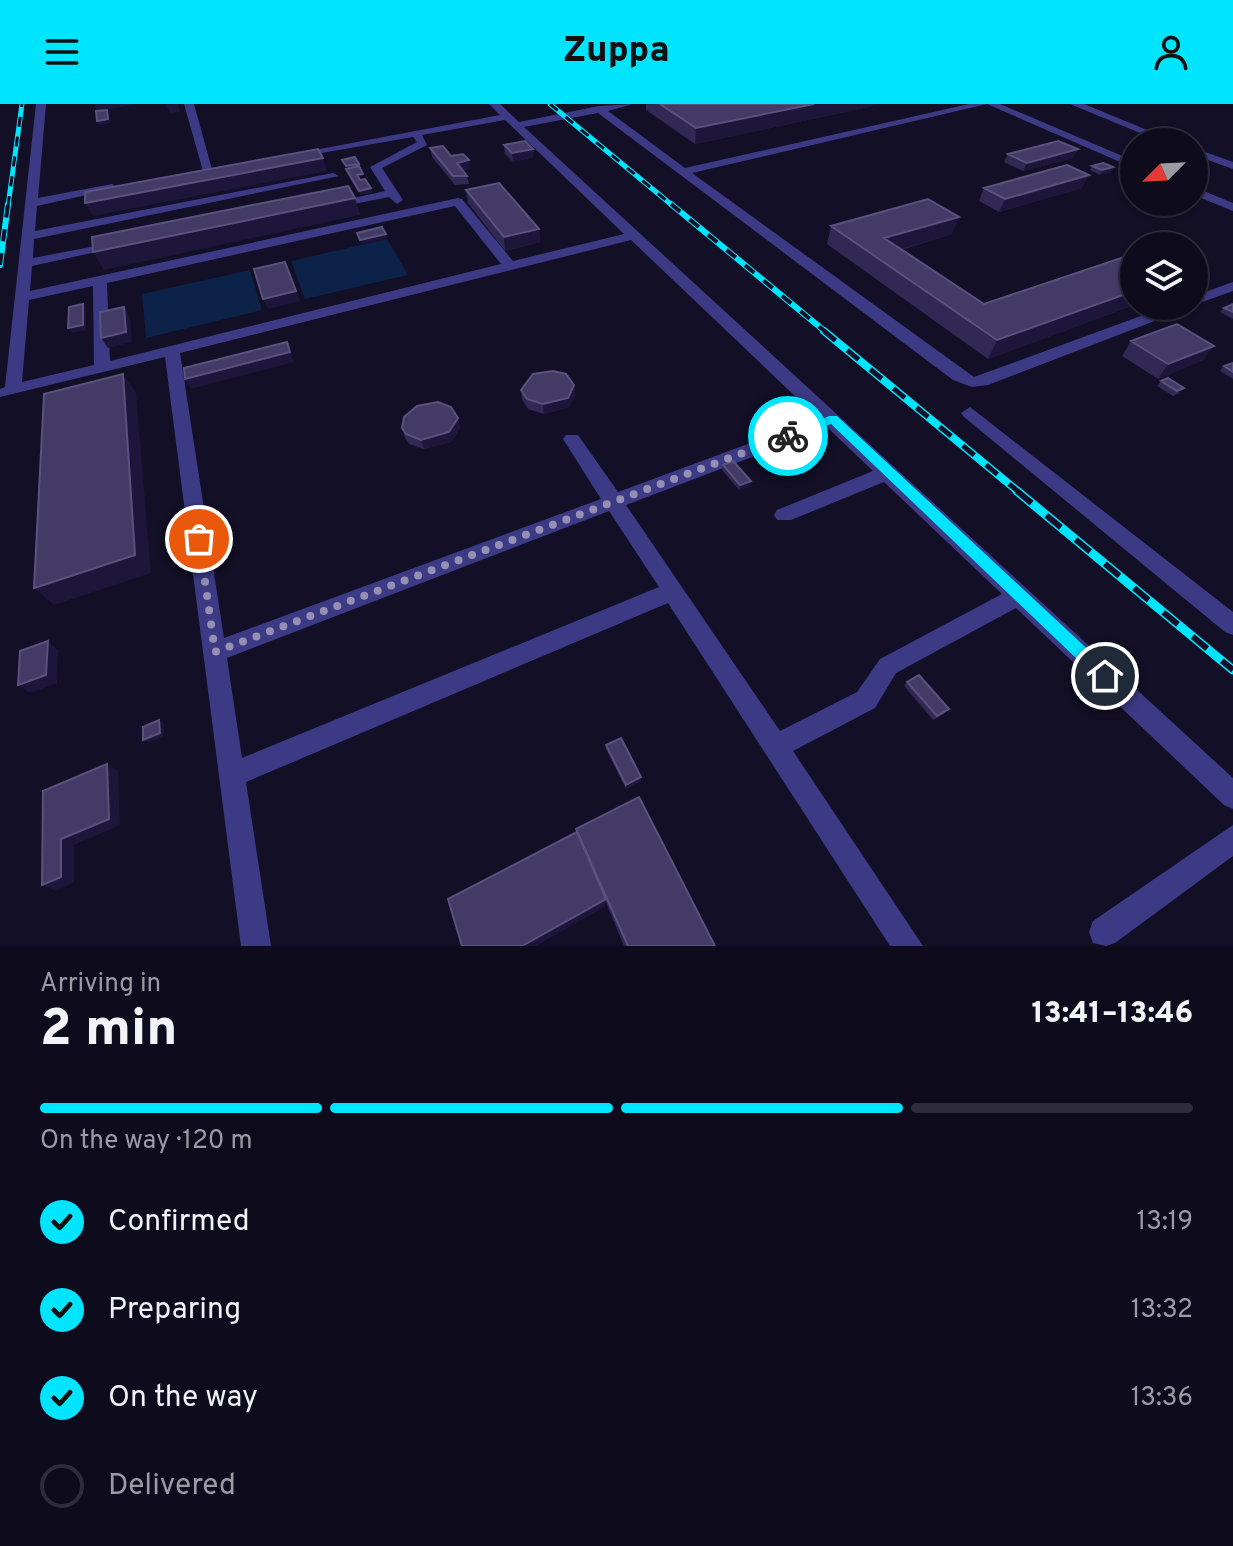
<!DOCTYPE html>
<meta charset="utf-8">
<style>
:root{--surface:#0e0b1c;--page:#171425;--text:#f1f3f6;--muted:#9b9ba3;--line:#2e2b3b;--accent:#00e5ff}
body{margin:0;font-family:Overpass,sans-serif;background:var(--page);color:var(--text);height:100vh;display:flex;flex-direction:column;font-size:30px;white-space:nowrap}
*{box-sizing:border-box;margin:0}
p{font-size:26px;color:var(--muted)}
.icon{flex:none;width:44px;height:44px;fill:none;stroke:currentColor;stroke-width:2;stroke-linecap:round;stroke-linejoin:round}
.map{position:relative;height:842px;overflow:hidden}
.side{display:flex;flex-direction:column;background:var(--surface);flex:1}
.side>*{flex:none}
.needle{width:52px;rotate:246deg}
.tools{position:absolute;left:1120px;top:24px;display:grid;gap:16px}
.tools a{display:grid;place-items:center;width:88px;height:88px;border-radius:50%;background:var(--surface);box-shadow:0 2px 6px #0004,0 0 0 2px var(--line);font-size:40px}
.pin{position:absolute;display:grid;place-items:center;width:68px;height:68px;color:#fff;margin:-34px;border:4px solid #fff;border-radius:50%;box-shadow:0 2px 8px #0007}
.courier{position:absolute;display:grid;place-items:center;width:80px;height:80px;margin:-40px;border:6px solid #00e5ff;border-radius:50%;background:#fff;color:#222;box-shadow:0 2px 10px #0007}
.headline em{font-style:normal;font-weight:800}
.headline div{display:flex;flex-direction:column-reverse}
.headline{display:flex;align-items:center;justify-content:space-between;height:136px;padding:0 40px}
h1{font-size:52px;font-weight:800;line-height:60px}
.bar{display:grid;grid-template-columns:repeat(4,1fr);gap:12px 8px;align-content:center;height:96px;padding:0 40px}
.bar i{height:10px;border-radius:6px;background:var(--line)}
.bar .on{background:var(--accent)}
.bar p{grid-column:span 4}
ol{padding:0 40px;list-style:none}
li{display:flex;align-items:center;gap:24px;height:88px}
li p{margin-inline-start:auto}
li .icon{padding:8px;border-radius:50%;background:var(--accent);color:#111;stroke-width:4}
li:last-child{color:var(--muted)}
li i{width:44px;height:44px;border:4px solid var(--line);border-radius:50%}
header{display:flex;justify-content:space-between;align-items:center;height:104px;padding:0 40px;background:var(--accent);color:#111;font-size:36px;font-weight:800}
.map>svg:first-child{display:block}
</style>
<header><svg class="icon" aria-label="menu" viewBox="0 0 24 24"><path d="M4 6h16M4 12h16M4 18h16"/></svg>Zuppa<svg class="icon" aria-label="person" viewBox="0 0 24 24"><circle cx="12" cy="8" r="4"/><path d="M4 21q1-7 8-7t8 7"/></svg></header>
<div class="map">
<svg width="1233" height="842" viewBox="0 0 1233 842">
<rect width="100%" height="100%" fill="#130f26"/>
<path fill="#0c2248" d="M 387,135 L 408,171 L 305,195 L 291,157 Z
M 250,166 L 262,206 L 146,234 L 142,190 Z"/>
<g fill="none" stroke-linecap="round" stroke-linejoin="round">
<path fill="#3d3a85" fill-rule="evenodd" d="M 36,0 L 46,0 L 38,94 L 112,80 L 118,84 L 37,102 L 35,127 L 333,69 L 339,72 L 34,135 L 33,154 L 117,138 L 124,142 L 32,162 L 30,187 L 458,94 L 462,95 L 513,157 L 624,130 L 505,16 L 422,31 L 427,41 L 382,64 L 403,96 L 397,100 L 389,93 L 329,105 L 323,101 L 385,87 L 370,63 L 417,38 L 413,33 L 293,54 L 288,51 L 500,11 L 489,0 L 500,0 L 519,18 L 599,2 L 633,0 L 608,7 L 685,64 L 969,0 L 987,0 L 692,69 L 974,273 L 1168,202 L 1188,202 L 1186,205 L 988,281 L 972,283 L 953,276 L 598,9 L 524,23 L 1233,674 L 1233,705 L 1224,701 L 1016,504 L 896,569 L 875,604 L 793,647 L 923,842 L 890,842 L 668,499 L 246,678 L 271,842 L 241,842 L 165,253 L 0,293 L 0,285 L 5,283 ZM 455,102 L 501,160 L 110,257 L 107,179 ZM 631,136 L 818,314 L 618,388 L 578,331 L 566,331 L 563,335 L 601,395 L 224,534 L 180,249 ZM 93,182 L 94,261 L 22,278 L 29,196 ZM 828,324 L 873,367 L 777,406 L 774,411 L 777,416 L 791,416 L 884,378 L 1002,490 L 880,555 L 857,588 L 780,627 L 626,401 ZM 609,407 L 659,483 L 242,654 L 227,554 Z
M 184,0 L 194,0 L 213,69 L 203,67 Z
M 987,0 L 1000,0 L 1134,57 L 1134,64 Z
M 1070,0 L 1084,0 L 1176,38 L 1162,38 Z
M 1194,44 L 1233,58 L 1233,65 L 1194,51 Z
M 1194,83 L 1233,99 L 1233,107 L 1194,91 Z
M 1233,178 L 1233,187 L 1194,201 L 1194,192 Z
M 970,303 L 1233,508 L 1233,531 L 1225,528 L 964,313 L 961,309 Z
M 1233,721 L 1233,752 L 1115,839 L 1106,842 L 1093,839 L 1089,828 L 1093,817 Z"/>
<g stroke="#00e5ff" stroke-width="5">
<path id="rail-far3" d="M 550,0 L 673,102
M 8,102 L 22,0"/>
</g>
<g stroke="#00e5ff" stroke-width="6">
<path id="rail-far2" d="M 671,100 L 827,229
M 0,161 L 8,100"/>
</g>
<g stroke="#00e5ff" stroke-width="8">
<path id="rail-far1" d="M 824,227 L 1020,389"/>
</g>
<g stroke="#00e5ff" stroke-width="9">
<path id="rail" d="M 1017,387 L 1233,566"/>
</g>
<use href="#rail-far3" stroke="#130f26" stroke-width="3" stroke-dasharray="10" stroke-linecap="butt"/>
<use href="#rail-far2" stroke="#130f26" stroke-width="4" stroke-dasharray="12" stroke-linecap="butt"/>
<use href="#rail-far1" stroke="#130f26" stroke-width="5" stroke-dasharray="15" stroke-linecap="butt"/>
<use href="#rail" stroke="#130f26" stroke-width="6" stroke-dasharray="19" stroke-linecap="butt"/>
</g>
<path fill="#312854" d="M 646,0 L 874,0 L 873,2 L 695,40 L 646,6 Z
M 504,41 L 534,53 L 513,58 L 505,50 Z
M 430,44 L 451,52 L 470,65 L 463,67 L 467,72 L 469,80 L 455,81 L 432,53 Z
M 1078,45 L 1073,54 L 1023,67 L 1004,58 L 1008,50 Z
M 1092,62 L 1111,68 L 1100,71 L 1090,66 Z
M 984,84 L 1082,84 L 999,108 L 979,97 Z
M 466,86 L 539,125 L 540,138 L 505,147 L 468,99 Z
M 831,122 L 952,130 L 901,146 L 984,200 L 1134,156 L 1134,201 L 988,255 L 827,140 Z
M 1233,200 L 1233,215 L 1220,208 L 1224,204 Z
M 1131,237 L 1203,256 L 1158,275 L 1122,252 Z
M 1233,259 L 1233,275 L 1220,267 L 1224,262 Z
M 1161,277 L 1180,289 L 1173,292 L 1157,282 Z
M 574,281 L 575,291 L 569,303 L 544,310 L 528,305 L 522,295 L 521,286 Z
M 458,314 L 460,324 L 451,338 L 424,345 L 409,340 L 405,334 L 402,324 Z
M 723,361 L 750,382 L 739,386 L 722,366 Z
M 907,578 L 945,609 L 933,616 L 904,582 Z
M 606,641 L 641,673 L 641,677 L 626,685 L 606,645 Z
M 577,728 L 715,842 L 624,842 Z"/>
<path fill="#1d163a" d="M 94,0 L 140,0 L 97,7 Z
M 178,0 L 180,8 L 170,9 L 166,1 Z
M 814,0 L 874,0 L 873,2 L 695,40 L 696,24 Z
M 107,6 L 109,10 L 110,19 L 99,21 L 97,17 Z
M 533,45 L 534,53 L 513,58 L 512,49 Z
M 1078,45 L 1073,54 L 1023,67 L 1027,59 Z
M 323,54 L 327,67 L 93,112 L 85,99 Z
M 469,56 L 470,65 L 459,68 L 457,59 Z
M 359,60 L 360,64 L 347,67 L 346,62 Z
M 1113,63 L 1111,68 L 1100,71 L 1102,66 Z
M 1089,71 L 1082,84 L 999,108 L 1005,95 Z
M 371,84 L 372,89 L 360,91 L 359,87 Z
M 355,94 L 360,111 L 104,166 L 93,148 Z
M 959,113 L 952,130 L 879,152 L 884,134 Z
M 539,125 L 540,138 L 505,147 L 504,133 Z
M 386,130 L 387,135 L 362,140 L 360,136 Z
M 285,158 L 300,197 L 268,205 L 263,195 Z
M 1134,187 L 1134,201 L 988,255 L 997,236 Z
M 83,200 L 86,204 L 86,226 L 72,229 L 68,224 Z
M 124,203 L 130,213 L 132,238 L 108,244 L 101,234 Z
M 287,238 L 294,258 L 191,285 L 185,275 Z
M 1214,242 L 1203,256 L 1158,275 L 1168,260 Z
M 123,270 L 136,289 L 151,469 L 54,501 L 34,484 Z
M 574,281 L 575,291 L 569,303 L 544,310 L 543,300 Z
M 458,314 L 460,324 L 451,338 L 424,345 L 421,336 Z
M 751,377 L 750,382 L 739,386 L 740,381 Z
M 48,537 L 58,546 L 57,579 L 30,589 L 18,581 Z
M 159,616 L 164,620 L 164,633 L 148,639 L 143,636 Z
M 107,660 L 118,667 L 120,721 L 74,741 L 74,778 L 56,787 L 42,781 L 61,735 Z
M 641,673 L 641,677 L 626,685 L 626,681 Z
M 606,795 L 606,802 L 536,842 L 522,842 Z"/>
<path fill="#433a66" stroke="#5a527e" stroke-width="2" d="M 660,0 L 814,0 L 696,24 Z
M 107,6 L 108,15 L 97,17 L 96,7 Z
M 525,37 L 533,45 L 512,49 L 504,41 Z
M 1058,37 L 1078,45 L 1027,59 L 1008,50 Z
M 443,42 L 451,52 L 463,50 L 469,56 L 457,59 L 467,72 L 453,72 L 430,44 Z
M 318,45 L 323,54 L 85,99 L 85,88 Z
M 355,53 L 359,60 L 346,62 L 342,56 Z
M 1103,59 L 1113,63 L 1102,66 L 1092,62 Z
M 1067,61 L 1089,71 L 1005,95 L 984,84 Z
M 359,62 L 363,70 L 357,71 L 360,76 L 365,75 L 371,84 L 359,87 L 346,65 Z
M 499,79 L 539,125 L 504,133 L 466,86 Z
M 348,82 L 355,94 L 93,148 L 92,133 Z
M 928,95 L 959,113 L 884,134 L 984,200 L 1127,152 L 1134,156 L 1134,187 L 997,236 L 831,122 Z
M 382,123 L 386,130 L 360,136 L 357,129 Z
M 285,158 L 296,187 L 263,195 L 254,165 Z
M 83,200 L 83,221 L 68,224 L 69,203 Z
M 1233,200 L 1233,208 L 1224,204 Z
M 124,203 L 126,228 L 101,234 L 100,208 Z
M 1177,220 L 1214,242 L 1168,260 L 1131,237 Z
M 287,238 L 290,248 L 185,275 L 184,264 Z
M 1233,259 L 1233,268 L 1224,262 Z
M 553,267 L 566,270 L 574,281 L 568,294 L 543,300 L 527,295 L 521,286 L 533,270 Z
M 123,270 L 135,451 L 34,484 L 44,290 Z
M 1168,274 L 1184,284 L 1177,287 L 1161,277 Z
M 438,298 L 451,303 L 458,314 L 449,328 L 421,336 L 406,330 L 402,324 L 404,313 L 417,302 Z
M 733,357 L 751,377 L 740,381 L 723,361 Z
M 48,537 L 46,571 L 18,581 L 20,547 Z
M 919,571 L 949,605 L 937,612 L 907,578 Z
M 159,616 L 160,629 L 143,636 L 143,623 Z
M 621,634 L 641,673 L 626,681 L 606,641 Z
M 107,660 L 109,715 L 61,735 L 61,773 L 42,781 L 43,687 Z
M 639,693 L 715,842 L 628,842 L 576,725 Z
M 577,728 L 606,795 L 522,842 L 462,842 L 448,795 Z"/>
<path fill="#00e5ff" d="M 829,312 L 837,312 L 1111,567 L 1111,577 L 1100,577 L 831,320 L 788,336 L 782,332 Z"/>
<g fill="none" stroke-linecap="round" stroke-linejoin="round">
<path stroke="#948fb3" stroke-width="8" stroke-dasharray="0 14.4" d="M 199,435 L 215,548 L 788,332"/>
</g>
</svg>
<div class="tools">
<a><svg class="needle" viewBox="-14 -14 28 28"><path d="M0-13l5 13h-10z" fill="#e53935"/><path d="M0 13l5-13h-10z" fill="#9b9ba3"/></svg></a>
<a><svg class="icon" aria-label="layers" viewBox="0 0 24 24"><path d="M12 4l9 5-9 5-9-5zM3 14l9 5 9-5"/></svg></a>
</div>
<div class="pin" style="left:199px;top:435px;background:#ea580c"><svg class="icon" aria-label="bag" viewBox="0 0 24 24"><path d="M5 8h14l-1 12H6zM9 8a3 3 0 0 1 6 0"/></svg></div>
<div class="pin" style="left:1105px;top:572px;background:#1f2937"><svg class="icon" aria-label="home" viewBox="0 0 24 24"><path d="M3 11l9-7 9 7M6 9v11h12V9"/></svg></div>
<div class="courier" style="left:788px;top:332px"><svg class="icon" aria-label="bike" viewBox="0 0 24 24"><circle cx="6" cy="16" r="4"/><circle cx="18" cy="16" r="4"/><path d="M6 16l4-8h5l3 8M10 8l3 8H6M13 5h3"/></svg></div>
</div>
<section class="side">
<div class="headline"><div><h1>2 min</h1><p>Arriving in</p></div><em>13:41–13:46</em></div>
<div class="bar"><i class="on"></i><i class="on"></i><i class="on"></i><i></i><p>On the way · 120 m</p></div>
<ol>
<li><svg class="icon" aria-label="check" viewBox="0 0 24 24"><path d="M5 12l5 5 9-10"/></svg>Confirmed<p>13:19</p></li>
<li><svg class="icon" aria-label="check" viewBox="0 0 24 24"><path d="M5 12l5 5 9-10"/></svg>Preparing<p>13:32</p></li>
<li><svg class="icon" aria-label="check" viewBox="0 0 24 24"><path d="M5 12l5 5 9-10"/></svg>On the way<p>13:36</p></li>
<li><i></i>Delivered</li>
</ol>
</section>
